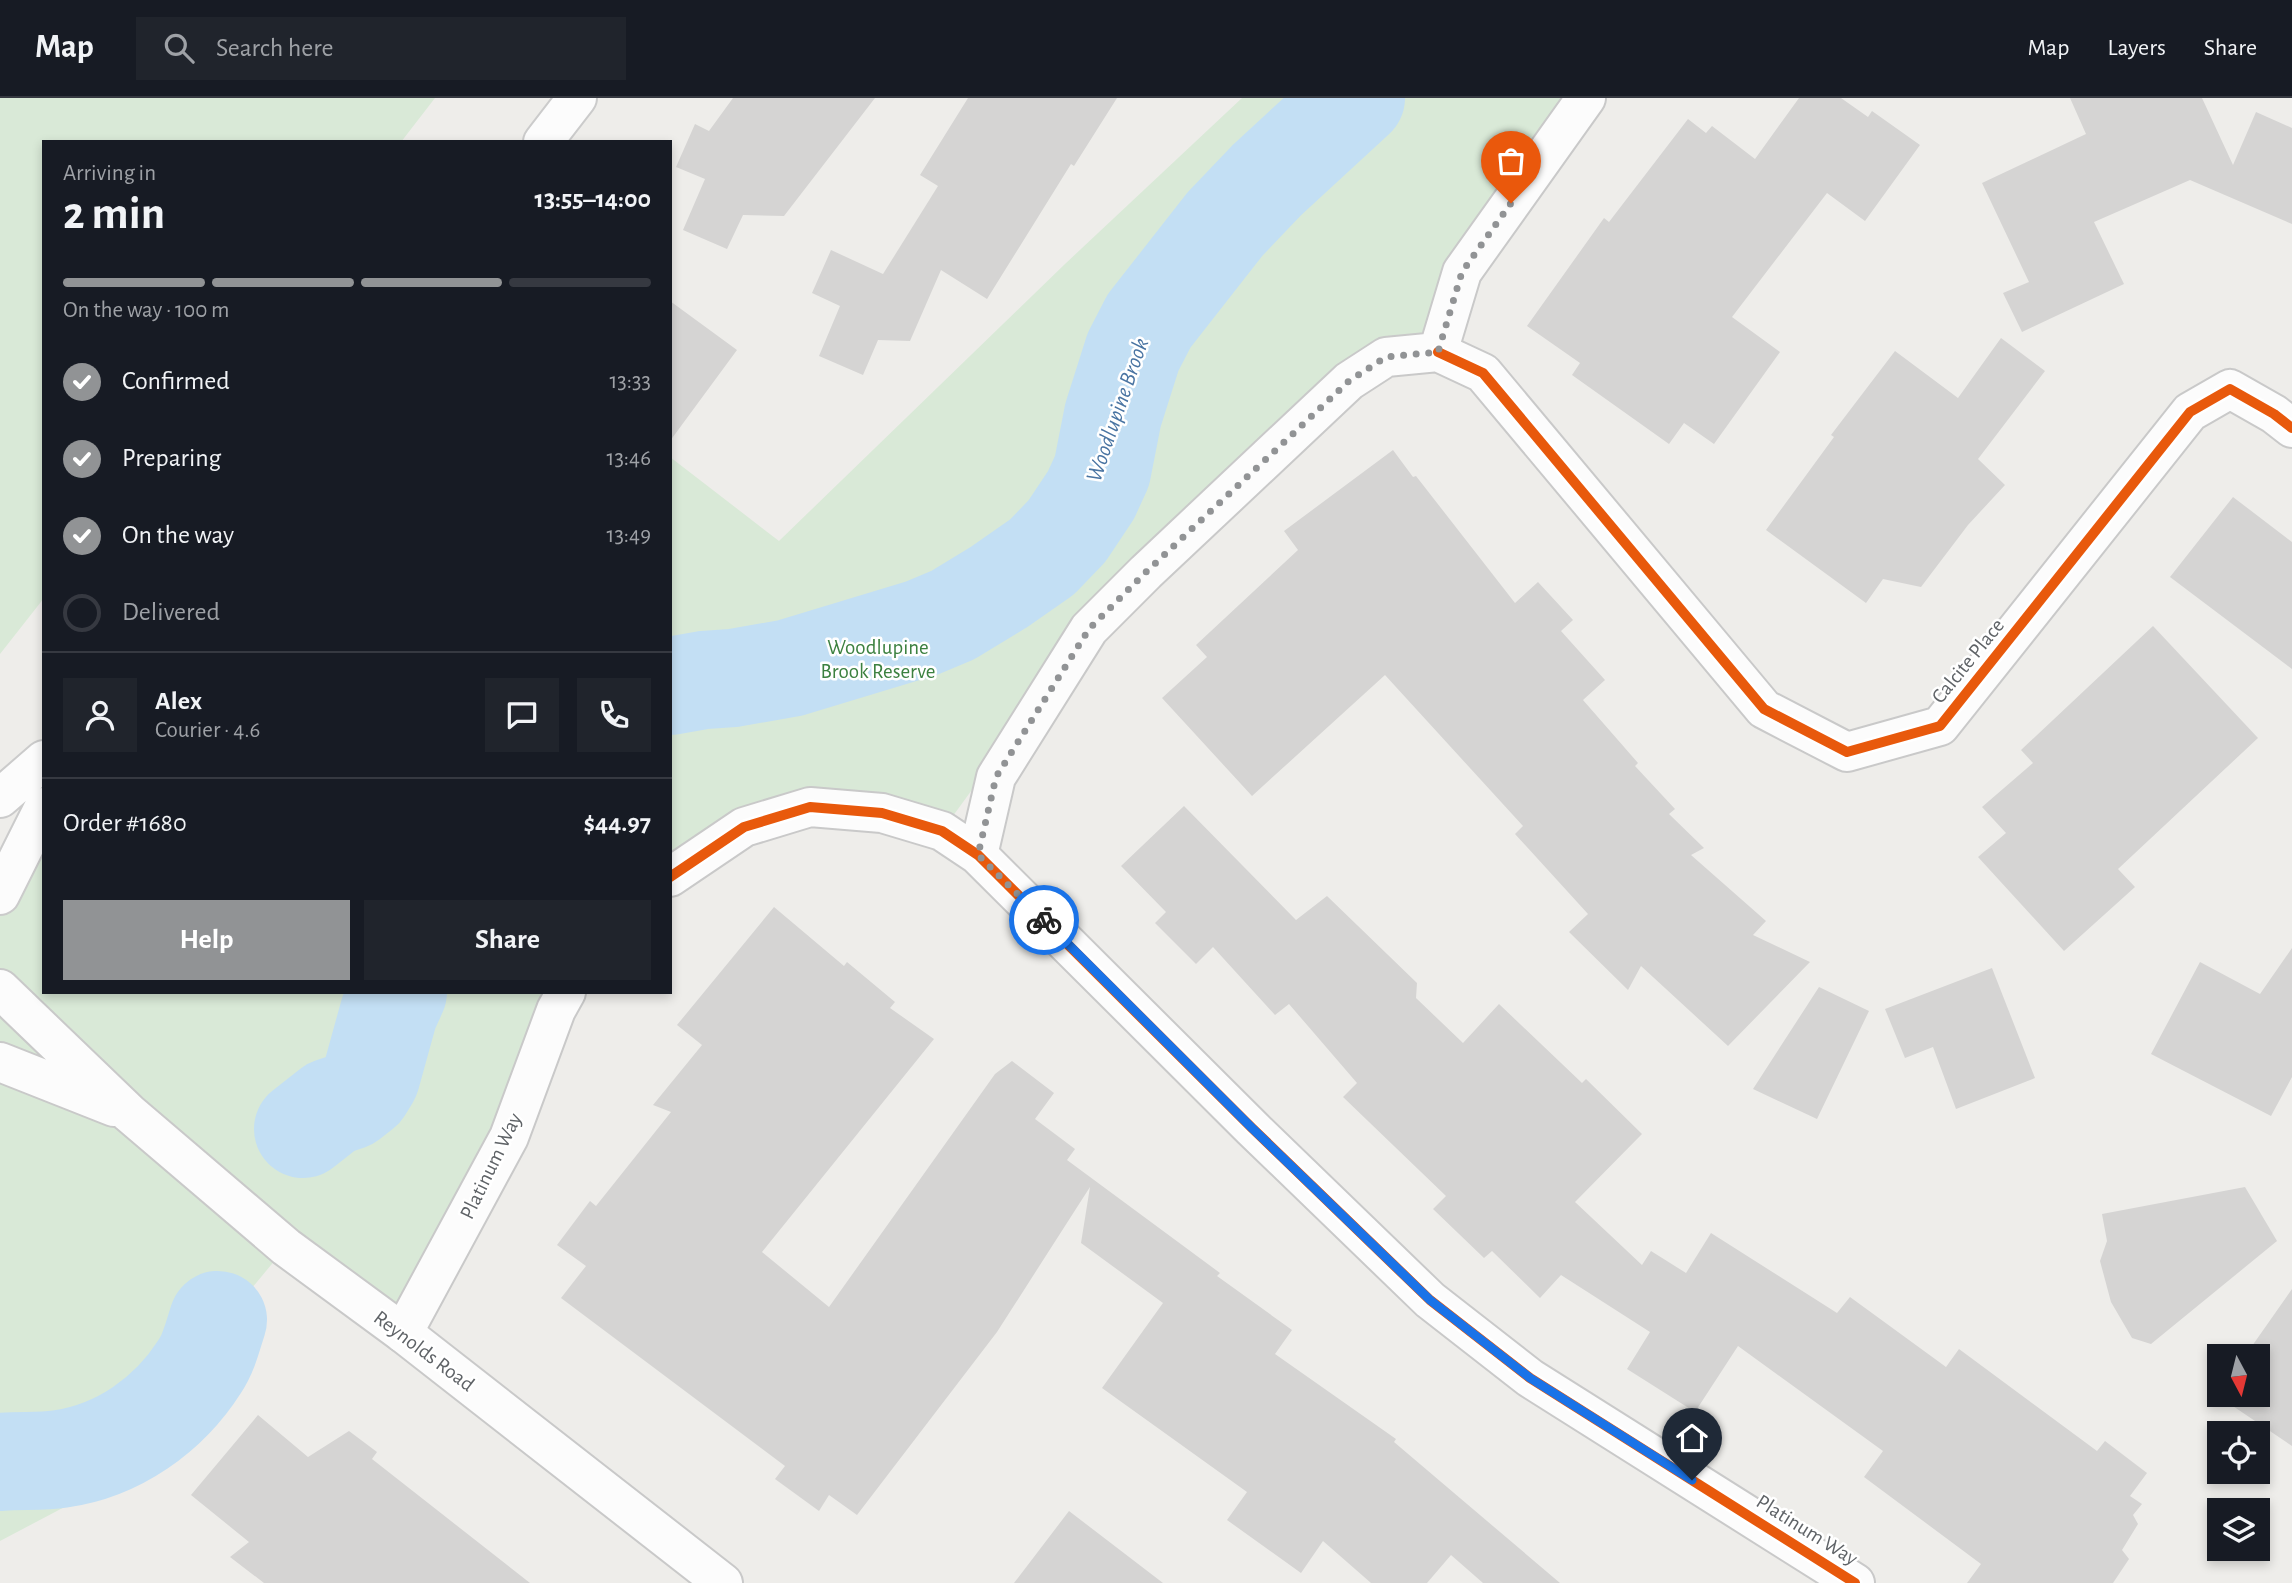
<!DOCTYPE html>
<meta charset="utf-8">
<style>
:root{--surface:#171b24;--page:#20242c;--text:#f1f3f6;--muted:#9ea1a6;--line:#363941;--accent:#919395}
body{margin:0;font-family:"Alegreya Sans",sans-serif;background:var(--page);color:var(--text);height:100vh;display:flex;flex-direction:column;font-size:26px;white-space:nowrap}
*{box-sizing:border-box;margin:0}
p{font-size:23px;color:var(--muted)}
.icon{flex:none;width:38px;height:38px;fill:none;stroke:currentColor;stroke-width:2;stroke-linecap:round;stroke-linejoin:round}
.map{position:relative;flex:1;overflow:hidden}
.details{position:absolute;left:42px;top:42px;width:630px;height:854px;display:flex;flex-direction:column;background:var(--surface);border-radius:0px;box-shadow:0 4px 10px #0003}
.details>*{flex:none}
.needle{width:46px;rotate:173deg}
.controls{position:absolute;left:2207px;top:1246px;display:grid;gap:14px}
.controls a{display:grid;place-items:center;width:63px;height:63px;border-radius:0px;background:var(--surface);box-shadow:0 4px 10px #0003;font-size:35px}
.pin{position:absolute;display:grid;place-items:center;width:60px;height:60px;color:#fff;margin:-72px -30px;border-radius:50% 50% 50% 0;rotate:-45deg;box-shadow:0 0 7px #0007}
.pin .icon{rotate:45deg}
.courier{position:absolute;display:grid;place-items:center;width:70px;height:70px;margin:-35px;border:5px solid #1a73e8;border-radius:50%;background:#fff;color:#222;box-shadow:0 2px 9px #0007}
.summary em{font-style:normal;font-weight:700}
.summary div{display:flex;flex-direction:column-reverse}
.summary{display:flex;align-items:center;justify-content:space-between;height:119px;padding:0 21px}
h1{font-size:46px;font-weight:700;line-height:52px}
.bar{display:grid;grid-template-columns:repeat(4,1fr);gap:10px 7px;align-content:center;height:84px;padding:0 21px}
.bar i{height:9px;border-radius:5px;background:var(--line)}
.bar .selected{background:var(--accent)}
.bar p{grid-column:span 4}
.line{display:flex;align-items:center;gap:18px;padding:0 21px;border-top:2px solid var(--line)}
.line div{flex:1}
.round{display:grid;place-items:center;flex:none;width:74px;height:74px;border-radius:0px;background:var(--page)}
ol{padding:0 21px;list-style:none}
li{display:flex;align-items:center;gap:21px;height:77px}
li p{margin-inline-start:auto}
li .icon{padding:7px;border-radius:50%;background:var(--accent);color:#fff;stroke-width:4}
li:last-child{color:var(--muted)}
li i{width:38px;height:38px;border:4px solid var(--line);border-radius:50%}
.primary-button{display:flex;gap:14px;margin-top:auto;padding:14px 21px}
.primary-button a{flex:1;height:80px;border-radius:0px;background:var(--accent);color:#fff;font-size:28px;font-weight:700;line-height:80px;text-align:center}
.primary-button a+a{background:var(--page);color:var(--text)}
header{display:flex;align-items:center;gap:42px;box-sizing:border-box;height:98px;padding:0 35px;background:var(--surface);border-bottom:2px solid var(--line)}
header strong{font-size:33px}
nav{display:flex;gap:38px;margin-inline-start:auto;font-size:24px}
.search{width:490px;height:63px;background:var(--page);display:flex;align-items:center;gap:18px;box-sizing:border-box;padding:0 24px;border-radius:0px;color:var(--muted);font-size:26px}
.map>svg:first-child{display:block}
</style>
<header>
<strong>Map</strong>
<div class="search"><svg class="icon" aria-label="search" viewBox="0 0 24 24"><circle cx="10" cy="10" r="6"/><path d="M15 15l6 6"/></svg>Search here</div>
<nav><a>Map</a><a>Layers</a><a>Share</a></nav>
</header>
<div class="map">
<svg width="2292" height="1485" viewBox="0 0 2292 1485">
<rect width="100%" height="100%" fill="#eeedea"/>
<path fill="#d9e9d7" d="M 0,0 L 435,0 L 401,44 L 44,44 L 44,500 L 0,556 Z
M 1242,0 L 1595,0 L 1462,174 L 1438,254 L 1386,259 L 1089,531 L 942,733 L 810,709 L 670,779 L 670,359 L 779,443 L 1065,166 Z
M 44,709 L 44,894 L 566,894 L 403,1235 L 286,1149 L 74,1404 L 0,1443 L 0,797 Z"/>
<g fill="none" stroke-linecap="round" stroke-linejoin="round">
<path stroke="#c3dff4" stroke-width="98" d="M 670,588 L 704,582 L 733,580 L 790,570 L 922,530 L 953,517 L 999,489 L 1042,459 L 1067,433 L 1091,397 L 1102,373 L 1113,317 L 1133,254 L 1149,223 L 1225,126 L 1267,82 L 1356,0
M 303,1031 L 331,1009 L 349,1003 L 363,992 L 371,979 L 389,914 L 398,894
M 0,1364 C 20,1362 40,1364 60,1361 C 118,1353 169,1317 200,1268 C 209,1255 213,1237 218,1222"/>
</g>
<path fill="#d5d4d3" d="M 733,0 L 875,0 L 784,118 L 743,117 L 727,151 L 683,132 L 705,81 L 676,69 L 695,26 L 709,33 Z
M 968,0 L 1117,0 L 1074,68 L 1071,66 L 987,201 L 941,172 L 910,243 L 878,242 L 863,277 L 819,258 L 840,208 L 812,195 L 831,152 L 883,176 L 938,88 L 920,77 Z
M 1799,0 L 1841,0 L 1868,19 L 1872,13 L 1920,47 L 1865,123 L 1827,95 L 1732,219 L 1780,254 L 1714,346 L 1684,325 L 1669,346 L 1572,277 L 1580,265 L 1527,228 L 1604,120 L 1609,124 L 1688,21 L 1706,35 L 1712,28 L 1755,61 Z
M 2070,0 L 2202,0 L 2233,67 L 2256,14 L 2292,30 L 2292,126 L 2190,82 L 2094,124 L 2124,186 L 2022,234 L 2003,195 L 2029,184 L 1982,85 L 2086,36 Z
M 670,203 L 737,252 L 670,343 Z
M 2001,240 L 2045,273 L 1978,361 L 2005,387 L 1968,427 L 1921,489 L 1883,481 L 1866,505 L 1766,432 L 1834,339 L 1831,337 L 1895,253 L 1958,300 Z
M 1393,352 L 1413,379 L 1416,378 L 1515,505 L 1538,484 L 1573,522 L 1561,533 L 1605,582 L 1583,602 L 1638,665 L 1635,668 L 1675,711 L 1669,716 L 1704,750 L 1691,757 L 1766,823 L 1753,837 L 1810,864 L 1728,948 L 1641,868 L 1628,892 L 1569,834 L 1588,816 L 1515,736 L 1523,728 L 1385,577 L 1252,698 L 1162,600 L 1207,559 L 1196,547 L 1298,452 L 1284,433 Z
M 2233,399 L 2292,444 L 2292,571 L 2170,479 Z
M 2153,528 L 2258,640 L 2118,771 L 2135,789 L 2064,853 L 1978,759 L 2006,735 L 1982,709 L 2033,665 L 2021,652 Z
M 1184,708 L 1296,822 L 1327,798 L 1417,885 L 1416,900 L 1463,945 L 1499,906 L 1582,985 L 1586,981 L 1642,1036 L 1575,1104 L 1642,1167 L 1651,1153 L 1686,1175 L 1711,1135 L 1837,1215 L 1850,1199 L 1946,1269 L 1959,1251 L 2097,1353 L 2105,1343 L 2147,1375 L 2130,1398 L 2142,1406 L 2133,1417 L 2138,1426 L 2122,1452 L 2129,1461 L 2113,1485 L 1967,1485 L 1981,1466 L 1864,1379 L 1883,1353 L 1738,1248 L 1695,1314 L 1627,1271 L 1650,1234 L 1561,1177 L 1540,1200 L 1492,1153 L 1484,1160 L 1433,1111 L 1446,1098 L 1343,999 L 1357,985 L 1289,906 L 1275,917 L 1213,849 L 1196,866 L 1155,825 L 1166,814 L 1121,768 Z
M 774,809 L 844,868 L 847,864 L 895,904 L 890,910 L 934,941 L 762,1154 L 829,1209 L 995,976 L 1012,963 L 1054,995 L 1035,1021 L 1075,1051 L 1067,1062 L 1220,1175 L 1217,1178 L 1292,1232 L 1275,1256 L 1396,1341 L 1394,1344 L 1560,1485 L 1483,1485 L 1451,1457 L 1427,1485 L 1371,1485 L 1323,1443 L 1301,1475 L 1227,1422 L 1247,1394 L 1102,1290 L 1163,1205 L 1081,1145 L 1090,1089 L 997,1234 L 857,1417 L 829,1397 L 819,1413 L 775,1381 L 785,1368 L 561,1200 L 586,1168 L 557,1147 L 590,1103 L 596,1108 L 671,1014 L 653,1007 L 702,947 L 677,927 Z
M 2292,850 L 2292,979 L 2271,1018 L 2151,956 L 2200,864 L 2260,896 Z
M 1992,870 L 2035,980 L 1956,1011 L 1933,949 L 1905,960 L 1885,911 Z
M 1819,889 L 1869,913 L 1817,1021 L 1753,991 Z
M 2245,1089 L 2277,1143 L 2151,1246 L 2132,1240 L 2111,1204 L 2100,1163 L 2107,1143 L 2102,1116 Z
M 2292,1191 L 2292,1348 L 2218,1298 L 2258,1297 L 2258,1258 L 2245,1258 Z
M 258,1317 L 308,1359 L 349,1333 L 377,1354 L 372,1361 L 530,1485 L 264,1485 L 230,1459 L 249,1444 L 191,1397 Z
M 1069,1413 L 1163,1485 L 1014,1485 Z"/>
<g fill="none" stroke-linecap="round" stroke-linejoin="round">
<g stroke="#c9c9c9" stroke-width="42">
<path id="minor" d="M 1438,254 L 1483,275 L 1764,611 L 1847,654 L 1940,628 L 2190,314 L 2230,291 L 2274,316 L 2292,330
M 978,757 L 996,679 L 1089,531 L 1146,474 L 1349,283 L 1386,259 L 1438,254 L 1462,174 L 1586,0
M 670,779 L 744,729 L 810,709 L 882,715 L 942,733 L 978,757 L 1252,1030 L 1430,1202 L 1530,1280 L 1855,1485
M 403,1235 L 509,1039 L 556,912 L 566,894"/>
</g>
<g stroke="#c9c9c9" stroke-width="42">
<path id="tertiary" d="M 0,891 L 129,1015 L 286,1149 L 403,1235 L 723,1485
M 0,964 L 114,1009"/>
</g>
<g stroke="#cbcbcb" stroke-width="42">
<path id="secondary" d="M 543,44 L 577,0
M 0,700 L 44,662
M 0,797 L 44,709"/>
</g>
<use href="#minor" stroke="#fcfcfc" stroke-width="38"/>
<use href="#tertiary" stroke="#fcfcfc" stroke-width="38"/>
<use href="#secondary" stroke="#fcfcfc" stroke-width="38"/>
<g stroke="#fff" stroke-width="15">
<path id="cycleway" d="M 1438,254 L 1483,275 L 1764,611 L 1847,654 L 1940,628 L 2190,314 L 2230,291 L 2274,316 L 2292,330
M 670,779 L 744,729 L 810,709 L 882,715 L 942,733 L 978,757 L 1252,1030 L 1430,1202 L 1530,1280 L 1855,1485"/>
</g>
<use href="#cycleway" stroke="#e8590c" stroke-width="10"/>
</g>
<g fill="none" stroke-linecap="round" stroke-linejoin="round">
<path stroke="#919395" stroke-width="7" stroke-dasharray="0 12.6" d="M 1044,822 L 978,757 L 996,679 L 1089,531 L 1146,474 L 1349,283 L 1386,259 L 1438,254 L 1462,174 L 1511,105"/>
<path stroke="#1a73e8" stroke-width="9" d="M 1044,822 L 1252,1030 L 1430,1202 L 1530,1280 L 1692,1382"/>
</g>
<g text-anchor="middle" dominant-baseline="central" stroke-width="5" stroke-linejoin="round" paint-order="stroke">
<g font-size="21" fill="#3c8140" stroke="#fff">
<text x="878" y="549">Woodlupine<tspan x="878" dy="24">Brook Reserve</tspan></text>
</g>
<g font-size="21" fill="#5f6367" stroke="#fff">
<text transform="translate(1968 563) rotate(-51)">Calcite Place</text>
<text transform="translate(491 1068) rotate(-64)">Platinum Way</text>
<text transform="translate(424 1253) rotate(37)">Reynolds Road</text>
<text transform="translate(1807 1432) rotate(32)">Platinum Way</text>
</g>
<g font-size="23" font-style="italic" fill="#4974a2" stroke="#fff">
<text transform="translate(1118 312) rotate(-71)">Woodlupine Brook</text>
</g>
</g>
</svg>
<div class="controls">
<a><svg class="needle" viewBox="-14 -14 28 28"><path d="M0-13l5 13h-10z" fill="#e53935"/><path d="M0 13l5-13h-10z" fill="#9ea1a6"/></svg></a>
<a><svg class="icon" aria-label="locate" viewBox="0 0 24 24"><circle cx="12" cy="12" r="6"/><path d="M12 2v4M12 18v4M2 12h4M18 12h4"/></svg></a>
<a><svg class="icon" aria-label="layers" viewBox="0 0 24 24"><path d="M12 4l9 5-9 5-9-5zM3 14l9 5 9-5"/></svg></a>
</div>
<div class="pin" style="left:1511px;top:105px;background:#ea580c"><svg class="icon" aria-label="bag" viewBox="0 0 24 24"><path d="M5 8h14l-1 12H6zM9 8a3 3 0 0 1 6 0"/></svg></div>
<div class="pin" style="left:1692px;top:1382px;background:#1f2937"><svg class="icon" aria-label="home" viewBox="0 0 24 24"><path d="M3 11l9-7 9 7M6 9v11h12V9"/></svg></div>
<div class="courier" style="left:1044px;top:822px"><svg class="icon" aria-label="bike" viewBox="0 0 24 24"><circle cx="6" cy="16" r="4"/><circle cx="18" cy="16" r="4"/><path d="M6 16l4-8h5l3 8M10 8l3 8H6M13 5h3"/></svg></div>
<section class="details">
<div class="summary"><div><h1>2 min</h1><p>Arriving in</p></div><em>13:55–14:00</em></div>
<div class="bar"><i class="selected"></i><i class="selected"></i><i class="selected"></i><i></i><p>On the way · 100 m</p></div>
<ol>
<li><svg class="icon" aria-label="check" viewBox="0 0 24 24"><path d="M5 12l5 5 9-10"/></svg>Confirmed<p>13:33</p></li>
<li><svg class="icon" aria-label="check" viewBox="0 0 24 24"><path d="M5 12l5 5 9-10"/></svg>Preparing<p>13:46</p></li>
<li><svg class="icon" aria-label="check" viewBox="0 0 24 24"><path d="M5 12l5 5 9-10"/></svg>On the way<p>13:49</p></li>
<li><i></i>Delivered</li>
</ol>
<div class="line" style="height:126px"><a class="round"><svg class="icon" aria-label="person" viewBox="0 0 24 24"><circle cx="12" cy="8" r="4"/><path d="M4 21q1-7 8-7t8 7"/></svg></a><div><b>Alex</b><p>Courier · 4.6</p></div><a class="round"><svg class="icon" aria-label="chat" viewBox="0 0 24 24"><path d="M4 5h16v11H9l-5 4z"/></svg></a><a class="round"><svg class="icon" aria-label="phone" viewBox="0 0 24 24"><path d="M5 4h4l2 5-3 2q2 4 5 5l2-3 5 2v4C11 20 4 13 5 4z"/></svg></a></div>
<div class="line" style="height:91px"><div>Order #1680</div><b>$44.97</b></div>
<div class="primary-button"><a>Help</a><a>Share</a></div>
</section>
</div>
